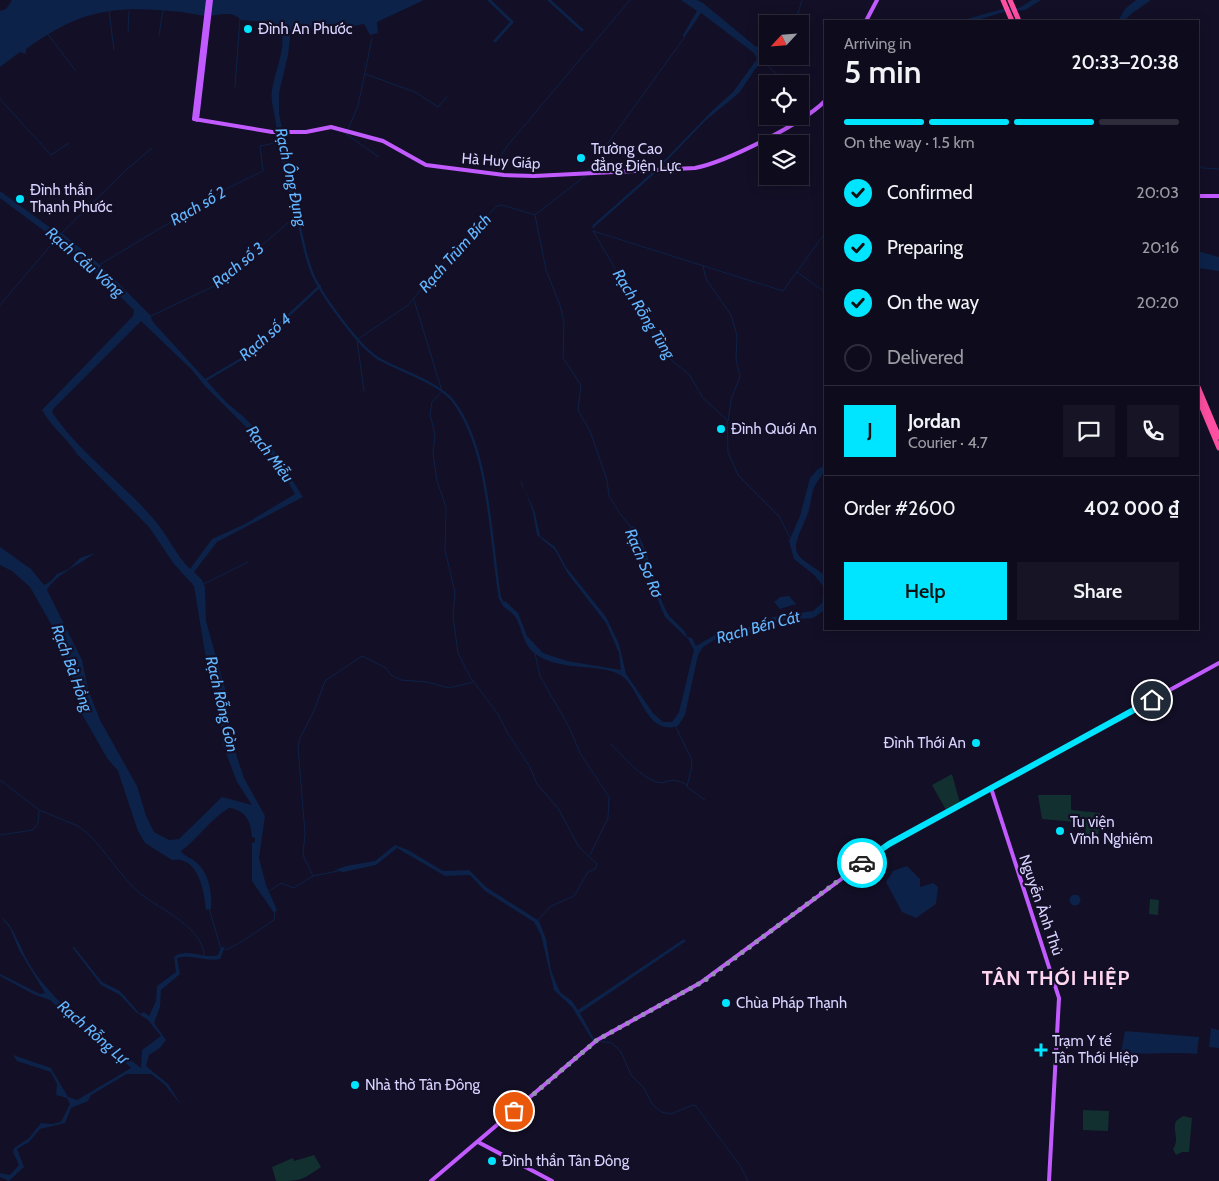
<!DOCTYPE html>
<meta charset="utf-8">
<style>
:root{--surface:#0e0b1c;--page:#171425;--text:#f1f3f6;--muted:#9b9ba3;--line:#2e2b3b;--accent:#00e5ff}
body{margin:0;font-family:Cabin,sans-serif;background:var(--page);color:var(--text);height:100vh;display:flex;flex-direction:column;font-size:19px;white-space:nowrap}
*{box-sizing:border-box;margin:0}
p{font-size:16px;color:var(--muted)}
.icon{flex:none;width:28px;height:28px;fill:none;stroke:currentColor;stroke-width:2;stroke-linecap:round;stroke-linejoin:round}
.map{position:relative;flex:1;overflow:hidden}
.side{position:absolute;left:824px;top:20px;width:375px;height:610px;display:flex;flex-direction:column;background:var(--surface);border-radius:0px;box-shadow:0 2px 12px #0003,0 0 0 1px var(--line)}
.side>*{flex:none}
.needle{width:32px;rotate:244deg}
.controls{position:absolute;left:759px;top:15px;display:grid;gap:10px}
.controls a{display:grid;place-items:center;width:50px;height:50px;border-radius:0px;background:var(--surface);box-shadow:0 2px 12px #0003,0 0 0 1px var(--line);font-size:25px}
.pin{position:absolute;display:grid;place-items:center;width:42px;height:42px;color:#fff;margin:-21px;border:2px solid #fff;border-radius:50%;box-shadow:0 1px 5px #0007}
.courier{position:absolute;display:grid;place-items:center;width:50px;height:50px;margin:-25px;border:4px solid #00e5ff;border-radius:50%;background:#fff;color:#222;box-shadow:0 1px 6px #0007}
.head em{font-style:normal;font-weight:600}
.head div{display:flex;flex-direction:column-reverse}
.head{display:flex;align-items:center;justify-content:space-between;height:85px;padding:0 20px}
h1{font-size:32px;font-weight:600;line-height:38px}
.bar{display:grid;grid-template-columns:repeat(4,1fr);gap:8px 5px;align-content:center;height:60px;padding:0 20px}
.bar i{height:6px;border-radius:4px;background:var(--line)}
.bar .current{background:var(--accent)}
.bar p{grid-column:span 4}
.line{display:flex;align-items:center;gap:12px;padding:0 20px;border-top:1px solid var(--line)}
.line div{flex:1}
.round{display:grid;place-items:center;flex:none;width:52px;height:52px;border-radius:0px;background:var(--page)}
ol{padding:0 20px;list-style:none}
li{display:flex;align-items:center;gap:15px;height:55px}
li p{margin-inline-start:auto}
li .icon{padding:5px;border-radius:50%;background:var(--accent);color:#111;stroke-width:4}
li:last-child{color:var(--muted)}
li i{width:28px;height:28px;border:2px solid var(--line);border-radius:50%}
.cta{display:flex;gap:10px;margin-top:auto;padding:10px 20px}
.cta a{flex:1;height:58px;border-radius:0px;background:var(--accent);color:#111;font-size:20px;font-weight:600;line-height:58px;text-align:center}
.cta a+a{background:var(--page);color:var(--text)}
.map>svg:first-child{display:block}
</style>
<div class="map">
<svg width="1219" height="1181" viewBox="0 0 1219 1181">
<rect width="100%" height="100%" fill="#130f26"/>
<path fill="#12302f" d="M 952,774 L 960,803 L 946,810 L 932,785 Z
M 1038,795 L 1071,795 L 1071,810 L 1100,813 L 1098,839 L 1085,838 L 1086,823 L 1042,819 Z
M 1150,899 L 1159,900 L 1158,915 L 1149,914 Z
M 1083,1110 L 1109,1111 L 1108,1131 L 1083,1130 Z
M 1183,1116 L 1192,1118 L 1189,1152 L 1182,1152 L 1176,1155 L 1173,1149 C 1180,1139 1172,1131 1176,1121 Z
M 314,1155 L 321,1167 C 301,1181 300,1181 276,1181 L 272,1167 L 293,1158 L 294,1161 Z"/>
<path fill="#0c2248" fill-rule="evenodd" d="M 12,0 L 424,0 L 377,22 L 378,33 L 370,35 L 364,24 L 344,28 L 291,29 L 288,55 L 279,93 L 279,114 L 302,224 L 298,227 C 287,194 282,158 276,124 C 275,113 270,101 272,90 C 274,74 290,40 278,26 L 263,22 L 241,20 C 231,9 216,17 205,16 C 197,15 189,13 182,12 C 115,5 81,9 26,49 L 26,54 L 20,52 L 0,67 L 0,11 L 6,9 Z
M 681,0 L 697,0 L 703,3 L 755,46 L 760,47 L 763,55 L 777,56 L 765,60 L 756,68 L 739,93 L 705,121 L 653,175 L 592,229 L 593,225 L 655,170 L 713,110 L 733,92 L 757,59 L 754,53 L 701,13 L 684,38 L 683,35 L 697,11 Z
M 1032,0 L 1041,0 L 1025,10 L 1004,12 L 978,20 L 938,21 L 967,19 L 1002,9 L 1019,8 Z
M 1136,0 L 1151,0 L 1131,14 L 1124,21 L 1118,21 L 1125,9 Z
M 624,148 L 640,160 L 638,164 L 621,152 Z
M 0,191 L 48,226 L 62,233 L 98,263 L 150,315 L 153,322 L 227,403 L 244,417 L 260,434 L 274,451 L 303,497 L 217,542 L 194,572 L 202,580 L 205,587 L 206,621 L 226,692 L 232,742 L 244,778 L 265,816 L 259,858 L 266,885 L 277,910 L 274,913 L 252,881 L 252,843 L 255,842 L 255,838 L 252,837 C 251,822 246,810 229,808 C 209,820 199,838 181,851 C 185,857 192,858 197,863 C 210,875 212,894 211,909 L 206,910 C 204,891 199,856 172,860 L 145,843 L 138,831 L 118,771 L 107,758 L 79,709 L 71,672 L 55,631 L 30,587 L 12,571 L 0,565 L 0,547 L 31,569 L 44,585 L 51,581 L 57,574 L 69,569 L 80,558 L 95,553 C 82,563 55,575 47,590 L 82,660 L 88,689 L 100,720 L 137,786 L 146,816 L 154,832 L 169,840 L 179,839 L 222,797 L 252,805 L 237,782 L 223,745 L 217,688 L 206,659 L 194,586 L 174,564 L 149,527 L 77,454 C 67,438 51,427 42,410 L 133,316 L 134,310 L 79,257 L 0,198 ZM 141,321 L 192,370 L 205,386 L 256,437 L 276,461 L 295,494 L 245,524 L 212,539 L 190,569 C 176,555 169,538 157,523 C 125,484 80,454 52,412 L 54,408 Z
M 1198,251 L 1219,257 L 1219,271 L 1198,268 Z
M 825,465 C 825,476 818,478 814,488 C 810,498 811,508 806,518 C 790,555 791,552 825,575 L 825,610 L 813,618 L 785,620 L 753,632 L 714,640 L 703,647 L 698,655 L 685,715 L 678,726 C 646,736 641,690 622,676 C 602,662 557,673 533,652 C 522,642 523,630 516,618 C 513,613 506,609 502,605 L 505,601 L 518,613 L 527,636 L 543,653 L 567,661 L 621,670 L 619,653 L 606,623 L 568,574 L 555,550 L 537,535 L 533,512 L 524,487 L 535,513 L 540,536 L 555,547 L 566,567 L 606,617 L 619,644 L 626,674 L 653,713 L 663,722 L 672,722 L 679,712 L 694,650 L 688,639 L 665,617 L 647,575 L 640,547 L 629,528 L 634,526 C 650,553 653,586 668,614 C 673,622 686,629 687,637 L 692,638 L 696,646 L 715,635 L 758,625 L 773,617 L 813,611 L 822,603 L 824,587 L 814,575 L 794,559 L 789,541 L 800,516 L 810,478 L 818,469 Z
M 789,596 L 796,604 L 780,609 L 774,602 L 780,597 Z
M 395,845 L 408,850 L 443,871 L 469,870 L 486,887 L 539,921 L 546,939 L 551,970 L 556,983 L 560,992 L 572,1001 L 578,1010 L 684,939 L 686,941 L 580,1013 L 593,1037 L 596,1046 L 572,1007 L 554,990 L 541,935 L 534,922 L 485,891 L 470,875 L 445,876 L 397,848 L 376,865 L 343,872 L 335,870 L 346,866 L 375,861 Z
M 907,866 L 920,879 L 920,887 L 933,883 L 938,887 L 936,904 L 916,918 L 902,912 L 886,882 L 893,871 Z
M1069.5 900a5.5 5.5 0 1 1 11 0a5.5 5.5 0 1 1-11 0Z
M 0,916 C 12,925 14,934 21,947 C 27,962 37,977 48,989 C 71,1017 103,1034 128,1061 L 131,1060 L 141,1068 L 142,1050 L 161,1036 L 148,1020 L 136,1012 L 120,995 L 101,985 L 72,947 L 74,947 L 102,982 L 120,991 L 140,1014 L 144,1012 L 149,1016 L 156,1001 L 157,986 L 176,972 L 174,957 C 187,947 204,960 218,955 L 221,948 L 225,946 L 220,959 C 206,962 192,954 177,958 L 180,974 L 161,990 L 160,1007 L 154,1023 L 166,1040 L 160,1048 L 149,1055 L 146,1066 L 168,1084 L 182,1106 L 165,1085 L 151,1074 L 127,1074 L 91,1095 L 88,1101 L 71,1108 L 65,1123 L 40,1129 L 29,1142 L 17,1149 L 24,1167 L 9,1181 L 0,1177 L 0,1173 L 10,1175 L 19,1165 L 13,1152 L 14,1148 L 29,1138 L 41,1123 L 52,1124 L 61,1122 L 70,1104 L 67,1098 L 56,1095 L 57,1084 L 51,1072 L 17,1061 L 13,1055 L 51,1068 L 68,1097 L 77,1100 L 131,1068 L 95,1035 L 73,1022 L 50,1000 L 33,994 L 0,976 L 0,974 L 40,994 L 45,993 L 19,950 L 10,928 Z
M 1211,1028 L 1219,1030 L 1219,1048 L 1209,1047 Z
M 1125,1031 L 1199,1037 L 1197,1054 C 1170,1051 1149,1056 1121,1052 Z"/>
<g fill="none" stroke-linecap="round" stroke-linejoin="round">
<path stroke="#0c2248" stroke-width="1" d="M 109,11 L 114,50
M 795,24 L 802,0
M 47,33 L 76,71
M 128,33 L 129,11
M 159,35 L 163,11
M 372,38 L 358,106 L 346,134 L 379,157
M 763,62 L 788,84
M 365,74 L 415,92 L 438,107 L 447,97
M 235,87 L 240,18
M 0,99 L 51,155 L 69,143
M 1198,165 L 1203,168 L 1219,169
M 493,168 L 508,145 L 630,0
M 587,172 L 684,38
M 535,215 L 546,270 L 560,305 L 564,322 L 563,358 L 581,385 L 578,410 L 590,431 L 607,480 L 609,496 L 621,515 L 631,527
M 593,231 L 661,346 L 673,362 L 689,374 L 703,398 L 727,420 L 728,452 L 738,475 L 779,516 L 790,538
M 593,231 L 783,291 L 825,233
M 62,233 L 126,170 L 152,148
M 99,265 L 224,190 L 263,171 L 260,146 L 279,142
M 703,266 L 706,279 L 731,315 L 737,335 L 736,360 L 740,376 L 731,400 L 728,421
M 797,272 L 825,292
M 414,300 L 442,391 L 432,402 L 430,414 L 435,435 L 433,454 L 437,481 L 446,507 L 445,550 L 455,592 L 453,616 L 458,653 L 470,677 L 498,714 L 507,732 L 530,767 L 537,784 L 558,808 L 579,847 L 597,864 L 595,869 L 588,872 L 574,896 L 551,906 L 537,921
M 0,305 L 57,238
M 149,317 L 214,286 L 295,217
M 364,391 L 357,340 L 408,305 L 445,261 L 497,206 L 502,205 L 535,215 L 585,176
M 521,482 L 523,487
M 204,584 L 248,562
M 535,653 L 540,676 L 569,727 L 580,753 L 609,797 L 608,818 L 590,855
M 676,727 L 691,758 L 692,765 L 687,787 L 705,800
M 611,744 C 624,757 640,777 657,782 C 667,785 670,775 687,785
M 0,780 L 39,810 L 78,826 L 88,834 C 107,852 121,878 142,895 C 161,909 203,928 204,955
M 0,835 L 33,830 L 38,823 L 39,811
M 313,876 L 303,855 L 305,833 L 298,747 L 300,738 L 314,711 L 325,681 L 362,656 L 386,668 L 391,675 L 401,680 L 427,682 L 449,688 L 473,682
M 268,892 L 281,883 L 294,888 L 313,876 L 338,871
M 209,908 L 221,949
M 225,950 C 244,942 257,931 274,920 L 275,910
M 598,1041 L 612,1043 L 621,1052 L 631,1075 L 644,1088 L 652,1104 L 661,1112 L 671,1114 L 693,1105 L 696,1106 L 741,1167 L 748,1181"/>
<path stroke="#0c2248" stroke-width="2.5" d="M 299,224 C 303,241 306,259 313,275 C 323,297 361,350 381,360 C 401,371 439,383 453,401 C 490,449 490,539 500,598 L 503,603
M 204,381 L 243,358 L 320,286"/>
<path stroke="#0c2248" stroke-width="3" d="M 489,0 L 512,22 L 495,41
M 549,0 L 582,30"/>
<path stroke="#c25bff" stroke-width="4" d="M 208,0 L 194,119 L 272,132 L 306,132 L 331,127 L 383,141 L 426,165 L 504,175 L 534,176 L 695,168 C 726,162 802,124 825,101
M 866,21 L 877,0
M 197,120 L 211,0
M 1198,196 L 1219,196
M 991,788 L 1059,998 L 1049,1181
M 478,1142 L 552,1181
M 431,1181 L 597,1040 L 700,983 L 889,844 L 1219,663"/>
<path stroke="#ff4fa3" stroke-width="5" d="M 1003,0 L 1012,21
M 1010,0 L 1019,21
M 1198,387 L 1219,437
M 1198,398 L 1219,448"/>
</g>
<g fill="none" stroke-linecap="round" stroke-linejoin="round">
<path stroke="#948fb3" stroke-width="5" stroke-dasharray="0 9" d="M 514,1111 L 597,1040 L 704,981 L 862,863"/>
<path stroke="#00e5ff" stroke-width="6" d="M 862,863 L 889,844 L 1152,700"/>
</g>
<g fill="#00e5ff" stroke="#130f26" stroke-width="2">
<circle cx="248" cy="29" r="5"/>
<circle cx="581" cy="158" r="5"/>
<circle cx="20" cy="199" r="5"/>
<circle cx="721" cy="429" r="5"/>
<circle cx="976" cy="743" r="5"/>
<circle cx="1060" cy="831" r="5"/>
<circle cx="726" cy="1003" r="5"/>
<path d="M1038.5 1042.5h5v5h5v5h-5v5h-5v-5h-5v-5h5z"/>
<circle cx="355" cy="1085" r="5"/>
<circle cx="492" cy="1161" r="5"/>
</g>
<g text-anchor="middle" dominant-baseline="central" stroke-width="4.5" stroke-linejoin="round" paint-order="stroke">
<g font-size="15" fill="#d9d4ff" stroke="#130f26" text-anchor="start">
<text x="258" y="29">Đình An Phước</text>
<text x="591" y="149">Trường Cao<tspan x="591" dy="17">đẳng Điện Lực</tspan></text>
<text x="30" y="190">Đình thần<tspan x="30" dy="17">Thạnh Phước</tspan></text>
<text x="731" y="429">Đình Quới An</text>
<text x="966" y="743" text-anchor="end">Đình Thới An</text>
<text x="1070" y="822">Tu viện<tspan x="1070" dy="17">Vĩnh Nghiêm</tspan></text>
<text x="736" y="1003">Chùa Pháp Thạnh</text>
<text x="1052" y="1041">Trạm Y tế<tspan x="1052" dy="17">Tân Thới Hiệp</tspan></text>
<text x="365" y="1085">Nhà thờ Tân Đông</text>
<text x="502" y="1161">Đình thần Tân Đông</text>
</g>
<g font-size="15" fill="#d9d4ff" stroke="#130f26">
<text transform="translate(501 161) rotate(4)">Hà Huy Giáp</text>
<text transform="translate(1041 905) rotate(71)">Nguyễn Ảnh Thủ</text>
</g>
<g font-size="16" font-style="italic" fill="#62b6ff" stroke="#130f26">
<text transform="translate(291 177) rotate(78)">Rạch Ông Đụng</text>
<text transform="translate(198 206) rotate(-30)">Rạch số 2</text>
<text transform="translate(455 253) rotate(-48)">Rạch Trùm Bích</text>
<text transform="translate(85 262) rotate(41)">Rạch Cầu Võng</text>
<text transform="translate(238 265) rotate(-39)">Rạch số 3</text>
<text transform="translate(644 314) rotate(58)">Rạch Rỗng Tùng</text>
<text transform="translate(265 337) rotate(-41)">Rạch số 4</text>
<text transform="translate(270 454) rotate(53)">Rạch Miễu</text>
<text transform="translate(644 563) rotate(67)">Rạch Sơ Rơ</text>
<text transform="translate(758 627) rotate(-15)">Rạch Bến Cát</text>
<text transform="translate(72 668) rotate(70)">Rạch Bà Hồng</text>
<text transform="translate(222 704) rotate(77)">Rạch Rỗng Gòn</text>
<text transform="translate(93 1032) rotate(41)">Rạch Rỗng Lự</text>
</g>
<g font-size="20" font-weight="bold" letter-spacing="1" fill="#ffd6f0" stroke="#130f26">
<text x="1056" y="978">TÂN THỚI HIỆP</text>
</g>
</g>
</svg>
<div class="controls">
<a><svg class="needle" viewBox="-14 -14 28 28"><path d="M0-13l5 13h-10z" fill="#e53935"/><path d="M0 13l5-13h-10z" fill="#9b9ba3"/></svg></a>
<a><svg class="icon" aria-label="locate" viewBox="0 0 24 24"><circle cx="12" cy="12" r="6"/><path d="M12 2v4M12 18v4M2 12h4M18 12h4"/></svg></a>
<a><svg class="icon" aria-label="layers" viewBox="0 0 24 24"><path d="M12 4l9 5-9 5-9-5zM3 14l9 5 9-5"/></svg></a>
</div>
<div class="pin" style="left:514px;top:1111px;background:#ea580c"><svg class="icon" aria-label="bag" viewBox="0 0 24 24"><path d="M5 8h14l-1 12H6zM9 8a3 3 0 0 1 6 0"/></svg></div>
<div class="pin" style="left:1152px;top:700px;background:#1f2937"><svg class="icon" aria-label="home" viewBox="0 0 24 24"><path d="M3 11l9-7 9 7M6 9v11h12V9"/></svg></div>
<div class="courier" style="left:862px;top:863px"><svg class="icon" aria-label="car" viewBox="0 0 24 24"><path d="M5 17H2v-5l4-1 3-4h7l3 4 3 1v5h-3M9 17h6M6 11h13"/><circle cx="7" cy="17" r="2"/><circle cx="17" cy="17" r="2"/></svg></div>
<section class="side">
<div class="head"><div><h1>5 min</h1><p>Arriving in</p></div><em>20:33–20:38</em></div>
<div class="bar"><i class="current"></i><i class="current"></i><i class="current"></i><i></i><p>On the way · 1.5 km</p></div>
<ol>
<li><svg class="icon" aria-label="check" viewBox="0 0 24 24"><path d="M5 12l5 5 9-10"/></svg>Confirmed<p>20:03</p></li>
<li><svg class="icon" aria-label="check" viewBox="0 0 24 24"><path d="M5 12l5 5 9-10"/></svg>Preparing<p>20:16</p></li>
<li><svg class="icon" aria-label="check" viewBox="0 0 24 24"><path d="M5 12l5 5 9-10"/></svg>On the way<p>20:20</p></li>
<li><i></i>Delivered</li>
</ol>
<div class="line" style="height:90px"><b class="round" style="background:var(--accent);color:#111">J</b><div><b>Jordan</b><p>Courier · 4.7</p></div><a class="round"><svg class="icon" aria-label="chat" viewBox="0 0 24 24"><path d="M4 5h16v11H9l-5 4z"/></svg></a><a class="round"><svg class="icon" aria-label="phone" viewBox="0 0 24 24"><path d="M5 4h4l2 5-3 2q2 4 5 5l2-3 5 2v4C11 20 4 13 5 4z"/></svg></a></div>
<div class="line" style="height:65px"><div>Order #2600</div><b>402 000 ₫</b></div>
<div class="cta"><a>Help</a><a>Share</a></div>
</section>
</div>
